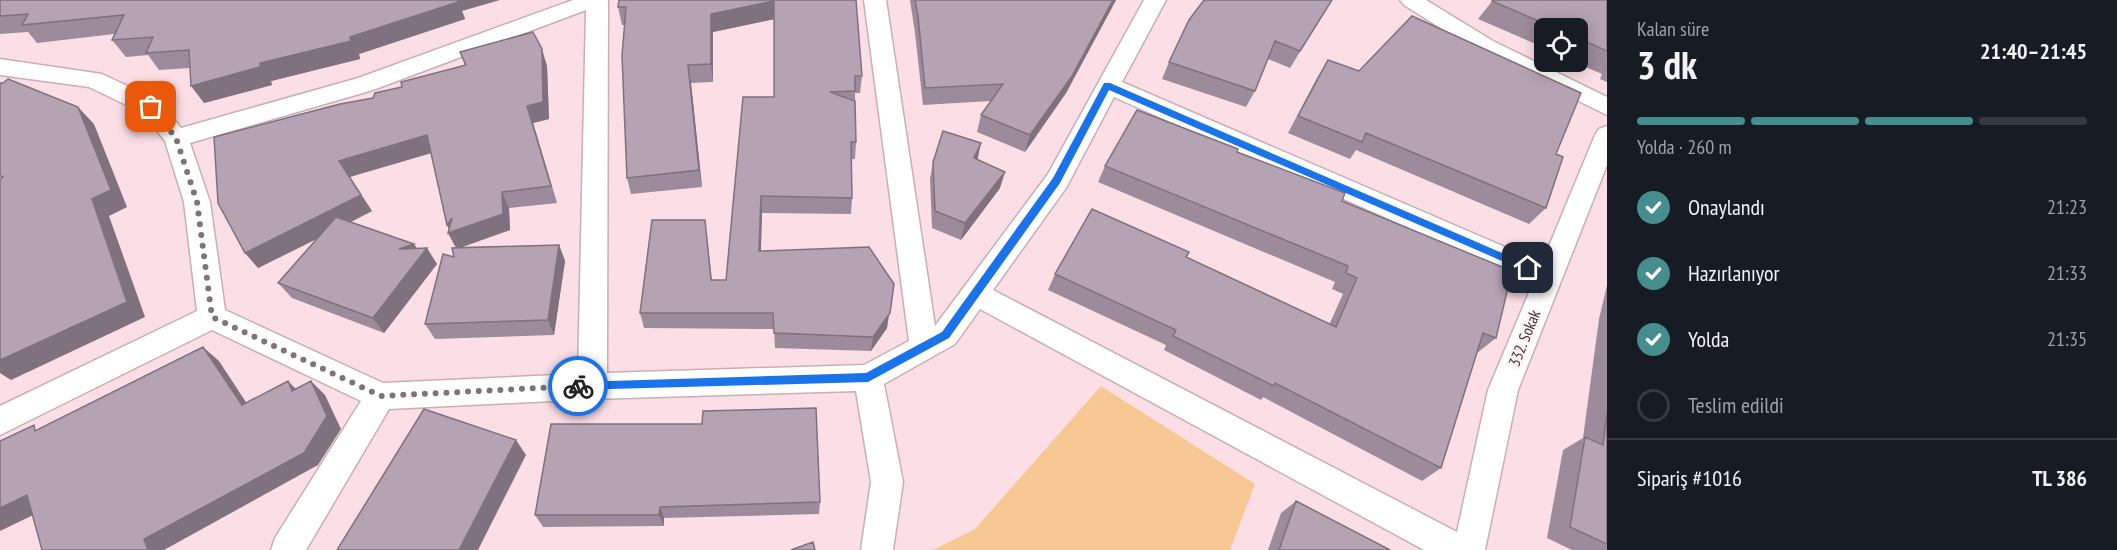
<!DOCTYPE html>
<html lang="tr">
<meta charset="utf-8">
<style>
:root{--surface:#171b24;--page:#20242c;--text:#f1f3f6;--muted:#9ea1a6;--line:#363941;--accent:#468e8e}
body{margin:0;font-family:"PT Sans Narrow",sans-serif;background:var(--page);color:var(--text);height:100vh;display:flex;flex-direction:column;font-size:22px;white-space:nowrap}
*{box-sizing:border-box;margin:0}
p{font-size:20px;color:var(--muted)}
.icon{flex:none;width:33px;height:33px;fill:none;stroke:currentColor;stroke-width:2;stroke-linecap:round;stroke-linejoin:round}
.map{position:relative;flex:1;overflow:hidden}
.panel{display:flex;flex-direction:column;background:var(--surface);width:510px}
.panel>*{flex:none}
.fabs{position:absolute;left:1534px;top:18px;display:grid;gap:12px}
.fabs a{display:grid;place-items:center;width:54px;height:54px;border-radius:9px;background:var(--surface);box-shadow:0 3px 15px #0003;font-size:30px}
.pin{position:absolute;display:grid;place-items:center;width:51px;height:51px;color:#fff;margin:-26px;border-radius:12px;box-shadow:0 3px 9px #0006}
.courier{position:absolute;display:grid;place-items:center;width:60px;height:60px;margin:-30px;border:4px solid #1a73e8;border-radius:50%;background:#fff;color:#222;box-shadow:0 2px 8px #0007}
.headline em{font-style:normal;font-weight:600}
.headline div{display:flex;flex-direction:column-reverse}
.headline{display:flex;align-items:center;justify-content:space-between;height:102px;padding:0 30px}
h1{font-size:39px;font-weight:600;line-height:45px}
.bar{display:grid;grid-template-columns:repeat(4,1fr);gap:9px 6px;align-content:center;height:72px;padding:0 30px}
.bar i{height:8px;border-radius:4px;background:var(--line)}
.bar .on{background:var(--accent)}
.bar p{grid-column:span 4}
.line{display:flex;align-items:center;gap:15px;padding:0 30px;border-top:2px solid var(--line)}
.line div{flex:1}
ol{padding:0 30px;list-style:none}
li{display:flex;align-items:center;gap:18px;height:66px}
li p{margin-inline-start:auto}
li .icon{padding:6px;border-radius:50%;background:var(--accent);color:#fff;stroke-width:4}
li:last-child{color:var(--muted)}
li i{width:33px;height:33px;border:3px solid var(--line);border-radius:50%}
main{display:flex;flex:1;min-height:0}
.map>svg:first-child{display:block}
</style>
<main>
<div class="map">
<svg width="1607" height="550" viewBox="0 0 1607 550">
<rect width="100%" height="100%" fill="#fcdfe6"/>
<path fill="#f7c794" d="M 1101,386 L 1255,484 L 1230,550 L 933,550 L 975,529 Z"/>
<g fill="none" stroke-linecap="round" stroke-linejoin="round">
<g stroke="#c9aeb5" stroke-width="3">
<path id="street" d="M 573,0 L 608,0 L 607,373 L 864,365 L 909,341 L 864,0 L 886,0 L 935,326 L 1048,174 L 1144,0 L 1166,0 L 1122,82 L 1542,263 L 1595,135 L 1599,129 L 1607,126 L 1607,165 L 1518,390 L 1485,550 L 1424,550 L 980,309 L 955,344 L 884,384 L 903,482 L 893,550 L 861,550 L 871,482 L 856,391 L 592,399 L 389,409 L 306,550 L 271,550 L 275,538 L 361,401 L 212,330 L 0,435 L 0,406 L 197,311 L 184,202 L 165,141 L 143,113 L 89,87 L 0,75 L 0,59 L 102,74 L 159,101 L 181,128 L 358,78 ZM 586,10 L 578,374 L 383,383 L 225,310 L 210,202 L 190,143 L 373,90 ZM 1114,97 L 1533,283 L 1488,390 L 1457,532 L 993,290 L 1066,188 Z
M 1400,0 L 1426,0 L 1493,41 L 1607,97 L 1607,115 L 1477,51 L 1404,5 Z"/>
</g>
<use href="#street" fill="#fff" fill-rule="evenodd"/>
</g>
<path fill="#9c8b9a" d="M 0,0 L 462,11 L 465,19 L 359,54 L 360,59 L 271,81 L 272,85 L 204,103 L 190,68 L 159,70 L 148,55 L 126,57 L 112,40 L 114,34 L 37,43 L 28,32 L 0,34 Z
M 856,0 L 862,76 L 860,93 L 855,93 L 856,142 L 855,159 L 851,159 L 852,198 L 851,214 L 762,213 L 761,251 L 887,328 L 871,351 L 775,348 L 774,329 L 644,328 L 640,313 L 707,236 L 712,280 L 726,280 L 774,97 L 774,19 L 713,32 L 713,82 L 691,83 L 702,187 L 631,194 L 627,178 L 624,25 L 622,25 L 618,7 Z
M 910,0 L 1116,0 L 1066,93 L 1025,152 L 977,132 L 981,115 L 991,101 L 923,105 L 915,33 Z
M 1332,0 L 1290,68 L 1268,59 L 1255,91 L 1246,107 L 1162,79 L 1169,62 Z
M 1493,0 L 1607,0 L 1607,82 L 1600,79 L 1602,74 L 1574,62 L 1578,62 L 1578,28 L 1545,28 L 1545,48 L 1478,19 Z
M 460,52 L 547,66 L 549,119 L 533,123 L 557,203 L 509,208 L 510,230 L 460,247 L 559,245 L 565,261 L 554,335 L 435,339 L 425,324 L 454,257 L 456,248 L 448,233 L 449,229 L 447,225 L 431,153 L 350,177 L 372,211 L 351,222 L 414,244 L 417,249 L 437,264 L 384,333 L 292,298 L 278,283 L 317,239 L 258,268 L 373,98 L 402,87 L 465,66 Z
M 1328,60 L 1556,154 L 1546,208 L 1529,224 L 1356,150 L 1350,159 L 1288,133 L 1318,76 Z
M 981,143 L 977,160 L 1000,188 L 961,240 L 932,228 L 930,179 L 933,162 Z
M 1237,152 L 1342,201 L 1496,338 L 1477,353 L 1441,468 L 1422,481 L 1263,397 L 1261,400 L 1164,350 L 1166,345 L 1048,290 L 1055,274 L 1186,257 L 1329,325 L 1343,294 L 1332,289 L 1335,282 L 1098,182 L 1105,166 Z
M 1607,285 L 1607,550 L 1572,550 L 1547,538 L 1563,450 L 1583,438 L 1599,319 Z
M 551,424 L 820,502 L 819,514 L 664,518 L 664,526 L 543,527 L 535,515 Z
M 1296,501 L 1390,550 L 1268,550 L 1281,513 Z"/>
<path fill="#7f717d" d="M 456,0 L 500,0 L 462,11 L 465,19 L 359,54 L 360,59 L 271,81 L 272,85 L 204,103 L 191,86 L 260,63 L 350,37 Z
M 1113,0 L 1116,0 L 1066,93 L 1025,152 L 1030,135 Z
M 774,1 L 775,19 L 713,32 L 713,82 L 711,64 L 711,14 Z
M 542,49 L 547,66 L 549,119 L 533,123 L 557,203 L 527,106 Z
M 688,65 L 691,83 L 702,187 L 699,170 Z
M 78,107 L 94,124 L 127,207 L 109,216 L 145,317 L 11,380 L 0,373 L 0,360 Z
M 427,135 L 435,152 L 349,177 L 339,161 Z
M 981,143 L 977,161 L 974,158 Z
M 1005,172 L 1000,188 L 961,240 L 965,223 Z
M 502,192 L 509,208 L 510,230 L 457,249 L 448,233 L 451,232 L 447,225 L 452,218 Z
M 361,195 L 372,211 L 258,268 L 245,253 Z
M 761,196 L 762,213 L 760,267 L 759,251 Z
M 414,244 L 422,256 L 427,248 L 437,264 L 384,333 L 373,318 L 399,249 Z
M 559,245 L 565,261 L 554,335 L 548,320 Z
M 894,284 L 887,328 L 871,351 L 873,337 Z
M 203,347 L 219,361 L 257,419 L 242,405 Z
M 288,381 L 302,395 L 292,391 Z
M 311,381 L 325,395 L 341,429 L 318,465 L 164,550 L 148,550 L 144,539 Z
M 516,440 L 526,455 L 478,550 L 459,550 Z
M 27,495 L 50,507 L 0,531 L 0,508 Z
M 660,507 L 664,518 L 664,526 L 659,515 Z"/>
<path fill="#b5a2b3" stroke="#7f717d" stroke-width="1.5" d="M 0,0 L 457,0 L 458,2 L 350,37 L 351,41 L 260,63 L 260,67 L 191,86 L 189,50 L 146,53 L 153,37 L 112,40 L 124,15 L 22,25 L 28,14 L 0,16 Z
M 619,0 L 856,0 L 862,76 L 855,76 L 855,91 L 830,92 L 855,101 L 856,142 L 851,142 L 852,198 L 761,196 L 759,251 L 869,247 L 894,284 L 890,313 L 873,337 L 774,333 L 773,313 L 640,313 L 652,220 L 705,220 L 711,280 L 726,280 L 743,97 L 774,97 L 774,1 L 711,14 L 711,64 L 688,65 L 699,170 L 627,178 L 622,56 L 626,7 L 618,7 Z
M 915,0 L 1113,0 L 1072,76 L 1030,135 L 981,115 L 1003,84 L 925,88 L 918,16 Z
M 1204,0 L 1332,0 L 1300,51 L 1275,41 L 1255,91 L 1169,62 L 1189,20 Z
M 1493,0 L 1607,0 L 1607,51 L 1578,38 L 1578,28 L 1555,28 L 1492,1 Z
M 1412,16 L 1581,93 L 1556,154 L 1563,157 L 1546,208 L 1366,133 L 1362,142 L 1298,116 L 1328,60 L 1359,71 Z
M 533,32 L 542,49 L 543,102 L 527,106 L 551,186 L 502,192 L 503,214 L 448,233 L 452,218 L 447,225 L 427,135 L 339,161 L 361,195 L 245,253 L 218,203 L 214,137 L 340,104 L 373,98 L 375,93 L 402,87 L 401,82 L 466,65 L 460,52 Z
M 8,79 L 78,107 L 111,190 L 92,199 L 127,302 L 0,360 L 0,179 L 3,177 L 0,176 L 0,83 L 3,83 Z
M 1137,110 L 1238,149 L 1237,152 L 1345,193 L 1342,201 L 1512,271 L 1496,338 L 1483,333 L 1441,468 L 1275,383 L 1274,386 L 1173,336 L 1176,330 L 1055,274 L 1092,209 L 1189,252 L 1186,257 L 1336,327 L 1357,278 L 1346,273 L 1348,266 L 1105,166 Z
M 943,131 L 981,143 L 974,158 L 1005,172 L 965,223 L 935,211 L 933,162 Z
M 336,217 L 414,244 L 399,249 L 427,248 L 373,318 L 278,283 Z
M 559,245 L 548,320 L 425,324 L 443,254 L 454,257 L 452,248 Z
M 203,347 L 242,405 L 288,381 L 292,391 L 311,381 L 327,416 L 304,453 L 144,539 L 148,550 L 42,550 L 27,495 L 0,508 L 0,441 L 34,425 L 35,431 Z
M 816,408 L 820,502 L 660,507 L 659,515 L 535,515 L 551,424 L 702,424 L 703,411 Z
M 424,409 L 516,440 L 459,550 L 337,550 Z
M 1607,412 L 1607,544 L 1570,527 L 1585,437 L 1603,445 Z
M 1296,501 L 1390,550 L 1279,550 Z
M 813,542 L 815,550 L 791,550 Z"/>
<path fill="#1a73e8" d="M 1104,83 L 1110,83 L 1532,266 L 1533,268 L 1528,272 L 1525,271 L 1109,90 L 1060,183 L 949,338 L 868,382 L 574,390 L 574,383 L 578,382 L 866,373 L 942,332 L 1053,178 Z"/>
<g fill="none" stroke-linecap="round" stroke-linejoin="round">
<path stroke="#837276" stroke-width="6" stroke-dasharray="0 10.8" d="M 151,107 L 176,138 L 197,202 L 212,317 L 381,396 L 578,386"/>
</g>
<g text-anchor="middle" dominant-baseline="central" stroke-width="5" stroke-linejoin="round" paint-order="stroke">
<g font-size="16" fill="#42373a" stroke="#fdf2f4">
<text transform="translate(1524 338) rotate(-68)">332. Sokak</text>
</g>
</g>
</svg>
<div class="fabs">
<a><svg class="icon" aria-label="locate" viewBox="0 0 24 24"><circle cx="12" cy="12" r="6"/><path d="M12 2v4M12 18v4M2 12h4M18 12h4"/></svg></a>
</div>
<div class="pin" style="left:151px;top:107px;background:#ea580c"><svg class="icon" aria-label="bag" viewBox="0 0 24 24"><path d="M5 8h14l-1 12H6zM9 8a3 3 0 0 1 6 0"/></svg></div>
<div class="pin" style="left:1528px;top:268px;background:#1f2937"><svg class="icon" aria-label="home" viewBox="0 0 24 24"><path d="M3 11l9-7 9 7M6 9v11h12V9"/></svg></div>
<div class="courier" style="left:578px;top:386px"><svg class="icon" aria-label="bike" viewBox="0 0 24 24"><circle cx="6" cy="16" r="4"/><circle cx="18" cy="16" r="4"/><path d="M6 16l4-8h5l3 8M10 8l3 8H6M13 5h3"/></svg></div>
</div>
<section class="panel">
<div class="headline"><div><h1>3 dk</h1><p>Kalan süre</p></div><em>21:40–21:45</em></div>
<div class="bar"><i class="on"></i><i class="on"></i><i class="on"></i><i></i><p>Yolda · 260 m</p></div>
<ol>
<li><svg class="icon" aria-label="check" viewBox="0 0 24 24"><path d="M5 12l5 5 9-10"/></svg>Onaylandı<p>21:23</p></li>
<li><svg class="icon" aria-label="check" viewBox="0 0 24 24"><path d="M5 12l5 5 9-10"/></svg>Hazırlanıyor<p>21:33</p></li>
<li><svg class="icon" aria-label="check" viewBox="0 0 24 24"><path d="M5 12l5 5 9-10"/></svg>Yolda<p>21:35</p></li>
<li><i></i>Teslim edildi</li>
</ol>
<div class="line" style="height:78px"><div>Sipariş #1016</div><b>TL 386</b></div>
</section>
</main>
